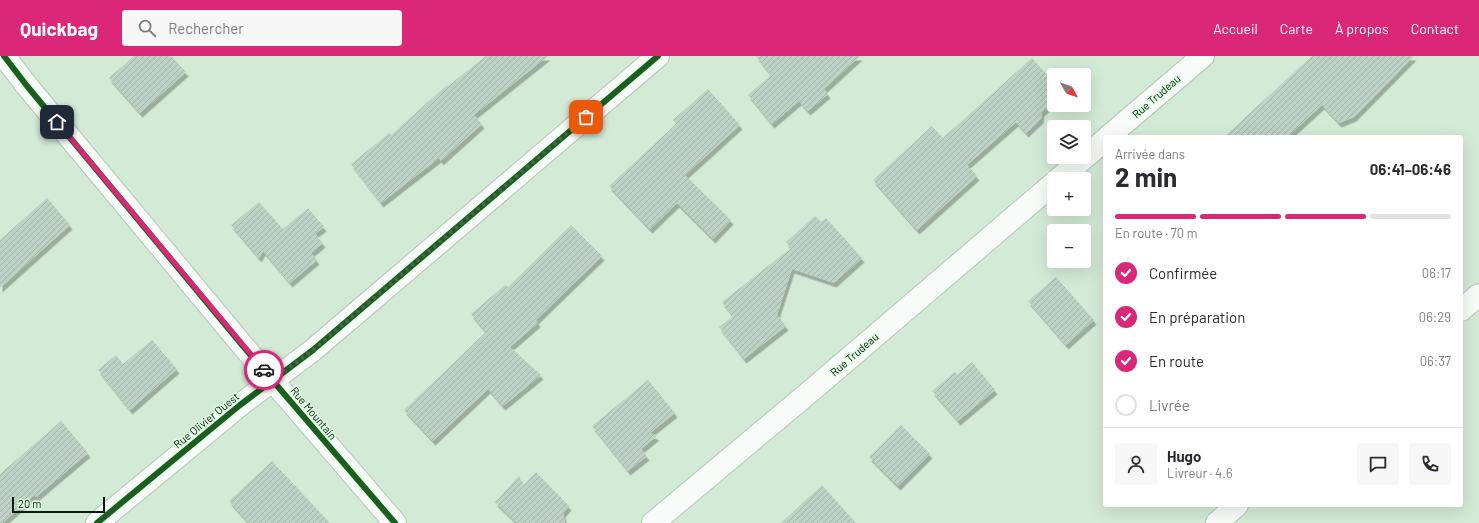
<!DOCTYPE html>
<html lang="fr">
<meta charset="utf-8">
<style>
:root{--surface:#fff;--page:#f7f7f7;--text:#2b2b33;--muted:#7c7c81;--line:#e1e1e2;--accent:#db2777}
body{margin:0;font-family:Barlow,sans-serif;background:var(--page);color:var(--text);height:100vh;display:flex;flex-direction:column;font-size:15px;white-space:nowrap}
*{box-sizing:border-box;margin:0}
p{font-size:13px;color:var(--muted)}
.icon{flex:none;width:22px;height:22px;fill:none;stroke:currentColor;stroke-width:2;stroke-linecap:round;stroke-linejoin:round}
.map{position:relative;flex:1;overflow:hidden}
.drawer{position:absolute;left:1103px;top:79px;width:360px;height:372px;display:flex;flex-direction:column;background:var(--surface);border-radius:4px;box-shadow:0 4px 16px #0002}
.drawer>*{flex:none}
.needle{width:26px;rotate:130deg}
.buttons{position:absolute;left:1047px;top:12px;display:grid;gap:8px}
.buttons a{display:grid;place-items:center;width:44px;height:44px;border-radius:4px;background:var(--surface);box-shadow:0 4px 16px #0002;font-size:20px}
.scale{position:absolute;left:12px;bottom:10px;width:93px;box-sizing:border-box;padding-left:4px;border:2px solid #0a190d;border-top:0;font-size:11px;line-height:14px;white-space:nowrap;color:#0a190d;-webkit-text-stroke:3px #defee2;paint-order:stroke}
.pin{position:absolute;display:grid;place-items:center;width:34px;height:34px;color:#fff;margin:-17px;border-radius:8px;box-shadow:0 2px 6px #0006}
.courier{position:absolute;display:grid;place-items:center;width:40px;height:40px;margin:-20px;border:3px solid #db2777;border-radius:50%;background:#fff;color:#222;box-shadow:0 1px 5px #0007}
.overview em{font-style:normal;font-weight:700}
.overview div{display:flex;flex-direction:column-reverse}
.overview{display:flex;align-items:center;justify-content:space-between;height:68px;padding:0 12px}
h1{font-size:26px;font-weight:700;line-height:30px}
.bar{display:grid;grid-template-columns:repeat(4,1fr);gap:6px 4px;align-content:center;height:48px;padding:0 12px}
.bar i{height:5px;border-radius:3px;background:var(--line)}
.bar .on{background:var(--accent)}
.bar p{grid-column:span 4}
.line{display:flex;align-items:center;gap:10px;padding:0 12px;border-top:1px solid var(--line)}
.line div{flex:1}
.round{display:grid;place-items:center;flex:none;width:42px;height:42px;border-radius:4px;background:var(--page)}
ol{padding:0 12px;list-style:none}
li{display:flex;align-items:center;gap:12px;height:44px}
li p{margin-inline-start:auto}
li .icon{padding:4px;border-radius:50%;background:var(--accent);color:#fff;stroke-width:4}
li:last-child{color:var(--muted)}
li i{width:22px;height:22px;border:2px solid var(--line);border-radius:50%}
header{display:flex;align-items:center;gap:24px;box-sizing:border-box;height:56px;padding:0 20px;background:var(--accent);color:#fff}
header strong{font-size:19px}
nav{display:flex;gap:22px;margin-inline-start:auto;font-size:14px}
.search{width:280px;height:36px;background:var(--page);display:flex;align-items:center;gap:10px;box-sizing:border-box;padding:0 14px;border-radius:4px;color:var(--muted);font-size:15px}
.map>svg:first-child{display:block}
</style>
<header>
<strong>Quickbag</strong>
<div class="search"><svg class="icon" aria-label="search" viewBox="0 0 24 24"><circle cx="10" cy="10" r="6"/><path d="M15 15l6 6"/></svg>Rechercher</div>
<nav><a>Accueil</a><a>Carte</a><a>À propos</a><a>Contact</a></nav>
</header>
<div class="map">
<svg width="1479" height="467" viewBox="0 0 1479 467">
<defs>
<pattern id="building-hatch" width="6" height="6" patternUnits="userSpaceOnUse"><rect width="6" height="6" fill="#bdd2c5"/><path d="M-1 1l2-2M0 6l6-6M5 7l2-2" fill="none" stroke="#a1b4a8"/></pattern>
<filter id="shadow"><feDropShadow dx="2.5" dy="4.5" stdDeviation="0" flood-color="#0004"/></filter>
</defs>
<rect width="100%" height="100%" fill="#d3ead6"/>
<path fill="url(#building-hatch)" filter="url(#shadow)" d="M 134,0 L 171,0 L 186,16 L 140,57 L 109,22 Z
M 486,0 L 548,0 L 474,59 L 482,68 L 441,105 L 439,102 L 381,147 L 351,108 L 389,77 L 391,79 L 447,29 L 448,30 Z
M 756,0 L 860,0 L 824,33 L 828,38 L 808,55 L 799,45 L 772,68 L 748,39 L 771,19 Z
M 1312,0 L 1414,0 L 1354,61 L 1339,67 L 1322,49 L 1287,81 L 1224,81 Z
M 1032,2 L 1054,27 L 1054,45 L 1042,56 L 1041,63 L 1026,77 L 1016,66 L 967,109 L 977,120 L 917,174 L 873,124 L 932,70 L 943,82 Z
M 708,33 L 740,69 L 685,119 L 731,164 L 713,183 L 677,147 L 650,173 L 609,130 L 676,68 L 673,64 Z
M 47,142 L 70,169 L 0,232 L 0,184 Z
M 259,146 L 283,173 L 308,152 L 324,171 L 315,178 L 323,187 L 311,197 L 317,204 L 290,227 L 263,195 L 259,202 L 231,169 Z
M 815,160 L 821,166 L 826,162 L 862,202 L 834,227 L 792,213 L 777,259 L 786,270 L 744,303 L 719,271 L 733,260 L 722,246 L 791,192 L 786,186 Z
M 571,169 L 602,200 L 536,264 L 538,267 L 510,291 L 541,319 L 503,350 L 488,333 L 433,385 L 404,354 L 486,276 L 471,258 L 505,229 L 508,231 Z
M 1056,221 L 1094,264 L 1066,289 L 1028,245 Z
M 152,284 L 177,313 L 130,354 L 98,314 L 116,299 L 123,308 Z
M 972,306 L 995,334 L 958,365 L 932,335 L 955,316 L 957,319 Z
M 648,324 L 675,357 L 650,377 L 657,380 L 641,393 L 647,400 L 628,415 L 592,370 Z
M 61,365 L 88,397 L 36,441 L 34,439 L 2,467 L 0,467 L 0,418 Z
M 901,369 L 930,398 L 898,430 L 869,401 Z
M 272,405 L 330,467 L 249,467 L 229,445 Z
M 536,416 L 569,450 L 563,457 L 565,467 L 517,467 L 495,446 L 519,420 L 523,429 Z
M 822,429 L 856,467 L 781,467 Z"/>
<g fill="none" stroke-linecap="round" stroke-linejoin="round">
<g stroke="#b5c6b7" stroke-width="24">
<path id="minor" d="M 4,0 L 27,30 L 243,290 L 395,467
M 1108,81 L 1203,0
M 1059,123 L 1105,84
M 1461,254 L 1479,239
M 97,467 L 240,349 L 313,294 L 658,0
M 653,467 L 812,334 L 1054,127
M 1217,467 L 1237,449"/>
</g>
<use href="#minor" stroke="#f8fcf9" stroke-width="22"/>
<g stroke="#defee2" stroke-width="8">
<path id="cycleway" d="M 4,0 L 27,30 L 243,290 L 395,467
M 97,467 L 240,349 L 313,294 L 658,0"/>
</g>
<use href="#cycleway" stroke="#1b5e20" stroke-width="6"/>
</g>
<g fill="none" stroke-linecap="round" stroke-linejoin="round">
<path stroke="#506253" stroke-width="4" stroke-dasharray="0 7.2" d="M 264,314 L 273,324 L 313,294 L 586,61"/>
<path stroke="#db2777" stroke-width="5" d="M 57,66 L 264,314"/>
</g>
<g text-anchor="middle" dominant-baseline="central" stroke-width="3" stroke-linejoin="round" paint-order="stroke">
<g font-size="11" fill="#0a190d" stroke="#defee2">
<text transform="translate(1156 40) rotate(-41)">Rue Trudeau</text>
<text transform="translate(854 298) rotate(-41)">Rue Trudeau</text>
<text transform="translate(314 357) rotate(50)">Rue Mountain</text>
<text transform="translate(206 364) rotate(-39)">Rue Olivier Ouest</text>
</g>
</g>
</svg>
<div class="buttons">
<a><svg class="needle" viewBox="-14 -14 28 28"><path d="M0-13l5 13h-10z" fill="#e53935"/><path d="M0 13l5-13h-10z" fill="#7c7c81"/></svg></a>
<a><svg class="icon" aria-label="layers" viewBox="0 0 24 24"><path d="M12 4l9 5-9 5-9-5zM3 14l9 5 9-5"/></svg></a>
<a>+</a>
<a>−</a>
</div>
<div class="scale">20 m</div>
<div class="pin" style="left:586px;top:61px;background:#ea580c"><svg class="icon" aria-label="bag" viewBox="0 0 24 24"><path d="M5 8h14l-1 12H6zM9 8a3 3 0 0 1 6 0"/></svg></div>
<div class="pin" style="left:57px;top:66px;background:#1f2937"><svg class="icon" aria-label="home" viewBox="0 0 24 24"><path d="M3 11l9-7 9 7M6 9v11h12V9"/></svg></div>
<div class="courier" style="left:264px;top:314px"><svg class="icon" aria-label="car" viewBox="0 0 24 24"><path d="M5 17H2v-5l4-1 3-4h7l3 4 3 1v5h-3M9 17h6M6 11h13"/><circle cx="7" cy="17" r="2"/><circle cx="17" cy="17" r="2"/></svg></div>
<section class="drawer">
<div class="overview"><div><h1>2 min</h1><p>Arrivée dans</p></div><em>06:41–06:46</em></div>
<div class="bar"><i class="on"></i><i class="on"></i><i class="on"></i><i></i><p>En route · 70 m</p></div>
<ol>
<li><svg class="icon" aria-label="check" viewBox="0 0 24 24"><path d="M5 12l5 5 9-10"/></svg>Confirmée<p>06:17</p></li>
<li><svg class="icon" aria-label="check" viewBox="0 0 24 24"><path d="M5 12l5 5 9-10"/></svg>En préparation<p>06:29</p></li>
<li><svg class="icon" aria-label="check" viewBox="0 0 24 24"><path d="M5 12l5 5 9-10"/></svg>En route<p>06:37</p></li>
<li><i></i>Livrée</li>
</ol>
<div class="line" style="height:72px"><a class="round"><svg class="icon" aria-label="person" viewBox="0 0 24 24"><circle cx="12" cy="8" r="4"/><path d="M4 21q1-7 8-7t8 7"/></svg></a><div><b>Hugo</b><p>Livreur · 4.6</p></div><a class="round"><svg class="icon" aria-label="chat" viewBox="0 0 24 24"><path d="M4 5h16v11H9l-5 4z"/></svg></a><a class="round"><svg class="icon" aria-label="phone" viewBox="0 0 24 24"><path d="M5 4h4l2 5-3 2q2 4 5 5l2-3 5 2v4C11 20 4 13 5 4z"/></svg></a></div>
</section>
</div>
